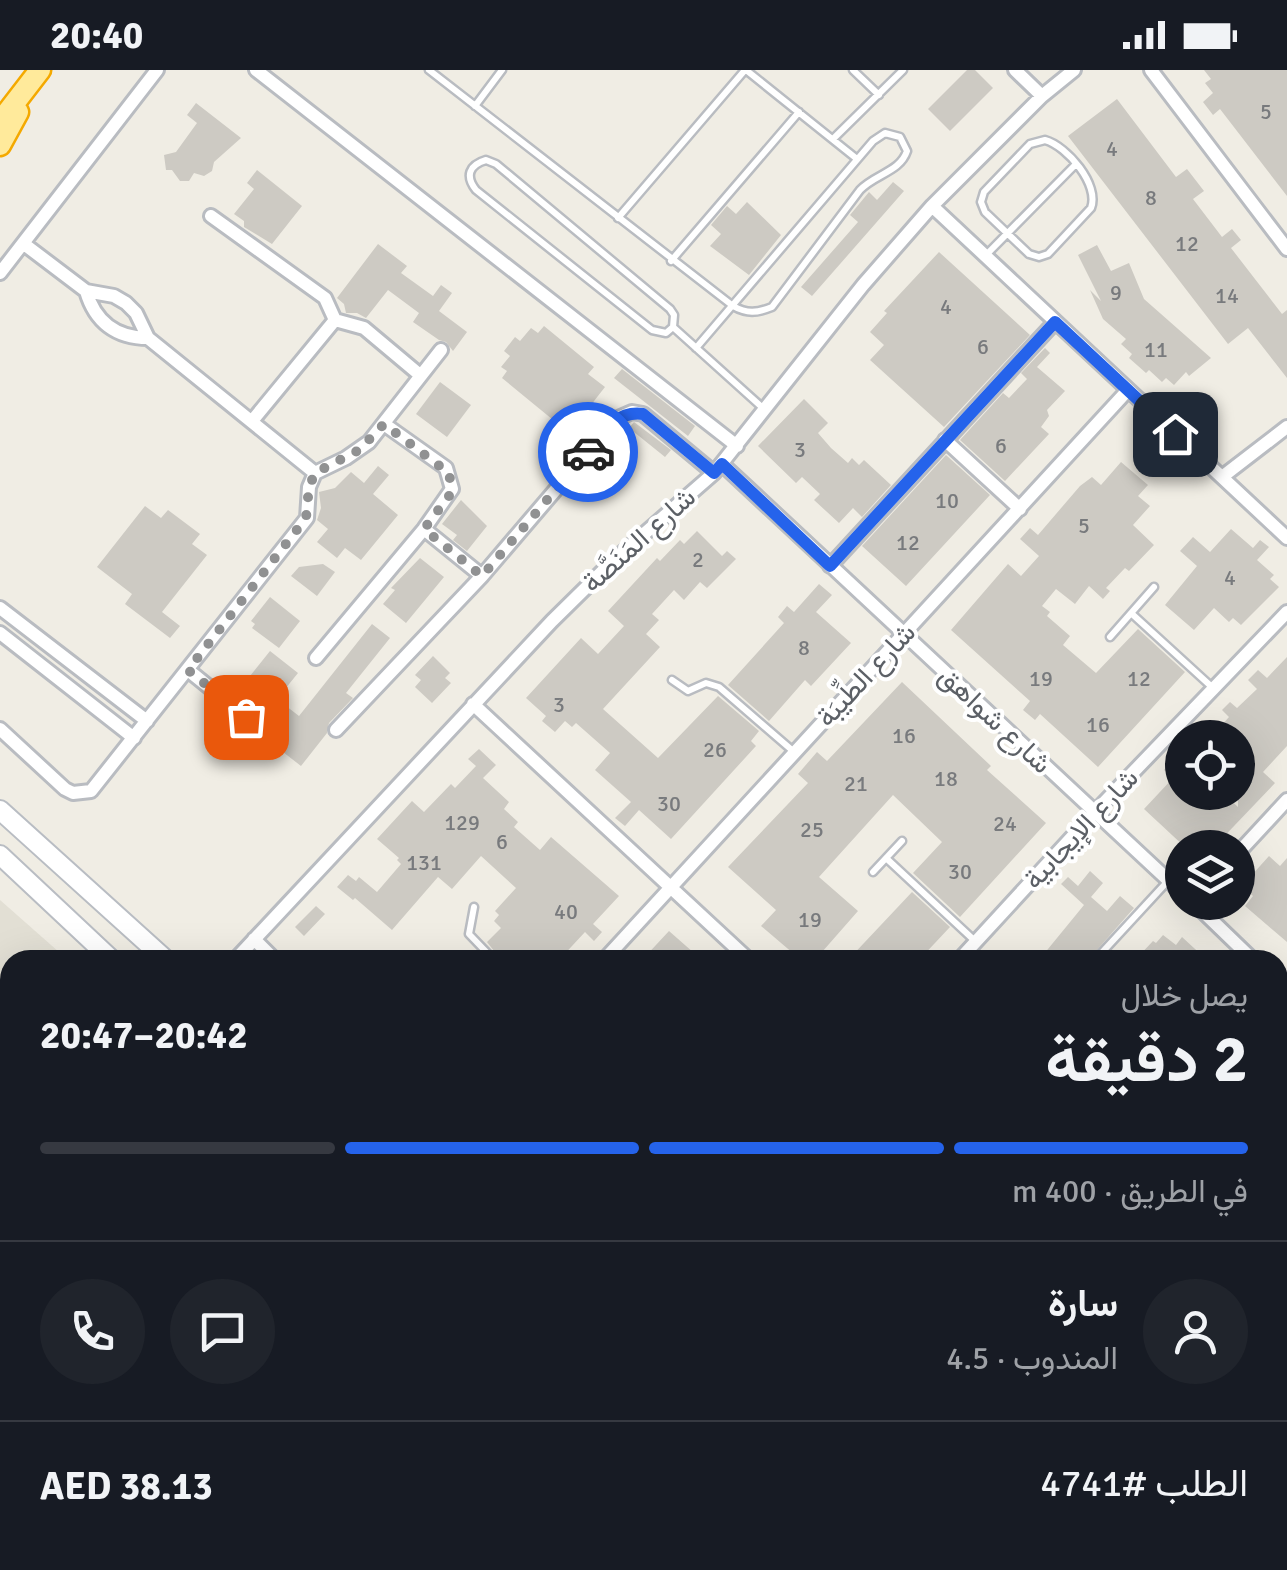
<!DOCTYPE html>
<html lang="ar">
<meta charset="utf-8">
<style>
:root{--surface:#171b24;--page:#20242c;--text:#f1f3f6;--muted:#9ea1a6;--line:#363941;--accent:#2563eb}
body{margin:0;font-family:Signika,Vazirmatn,sans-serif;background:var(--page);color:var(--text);direction:rtl;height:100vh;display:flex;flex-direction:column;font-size:38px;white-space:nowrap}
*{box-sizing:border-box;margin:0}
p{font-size:32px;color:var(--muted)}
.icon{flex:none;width:55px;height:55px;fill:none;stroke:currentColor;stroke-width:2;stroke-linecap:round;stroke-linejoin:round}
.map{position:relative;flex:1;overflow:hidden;direction:ltr}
.side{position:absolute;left:0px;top:880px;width:1288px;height:620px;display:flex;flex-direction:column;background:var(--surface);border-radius:30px 30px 0 0;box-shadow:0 10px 40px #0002;direction:rtl}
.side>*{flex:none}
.buttons{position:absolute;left:1165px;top:650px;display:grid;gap:20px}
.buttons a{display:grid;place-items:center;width:90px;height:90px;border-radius:50%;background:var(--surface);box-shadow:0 10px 40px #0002;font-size:50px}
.pin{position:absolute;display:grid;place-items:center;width:85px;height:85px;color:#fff;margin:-42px;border-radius:20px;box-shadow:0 5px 15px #0006}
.courier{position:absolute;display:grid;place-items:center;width:100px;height:100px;margin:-50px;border:8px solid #2563eb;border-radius:50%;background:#fff;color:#222;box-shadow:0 2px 12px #0007}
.head em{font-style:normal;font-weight:700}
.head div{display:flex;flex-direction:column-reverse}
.head{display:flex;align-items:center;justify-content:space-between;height:170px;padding:0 40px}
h1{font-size:65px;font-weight:700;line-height:75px}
.bar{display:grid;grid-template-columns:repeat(4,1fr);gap:15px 10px;align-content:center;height:120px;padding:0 40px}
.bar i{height:12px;border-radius:8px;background:var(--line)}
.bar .active{background:var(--accent)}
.bar p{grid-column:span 4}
.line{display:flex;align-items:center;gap:25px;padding:0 40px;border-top:2px solid var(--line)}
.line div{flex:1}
.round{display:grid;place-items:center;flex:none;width:105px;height:105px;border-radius:52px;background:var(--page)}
.status{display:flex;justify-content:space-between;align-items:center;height:70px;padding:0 50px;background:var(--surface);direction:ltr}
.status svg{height:28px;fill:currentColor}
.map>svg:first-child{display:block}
</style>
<div class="status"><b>20:40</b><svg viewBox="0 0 49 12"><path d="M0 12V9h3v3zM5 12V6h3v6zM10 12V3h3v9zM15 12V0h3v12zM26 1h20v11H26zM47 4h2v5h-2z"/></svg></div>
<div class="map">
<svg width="1287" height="1500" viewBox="0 0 1287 1500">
<rect width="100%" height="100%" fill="#f0ede4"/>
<path fill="#e2dfd4" d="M 0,830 L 68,890 L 10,890 L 10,1243 L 0,1253 Z"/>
<path fill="#beeabe" d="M 10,1274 L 10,1490 L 721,1490 L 732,1500 L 0,1500 L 0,1283 Z"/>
<path fill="#cdcac3" d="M 967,0 L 975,0 L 993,18 L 950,61 L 928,39 Z
M 1204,0 L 1287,0 L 1287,126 L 1220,39 L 1213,45 L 1203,32 L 1213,23 L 1205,13 L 1211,9 Z
M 1117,29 L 1176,107 L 1187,99 L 1204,121 L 1193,129 L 1222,167 L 1232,159 L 1241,170 L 1231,178 L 1282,244 L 1287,240 L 1287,308 L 1248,258 L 1228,274 L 1068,66 Z
M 196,33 L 241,68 L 214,92 L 212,101 L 204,106 L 194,103 L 189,111 L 180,111 L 172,100 L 166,100 L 164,85 L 176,82 L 197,53 L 187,45 Z
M 257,100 L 302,136 L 272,174 L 244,157 L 244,151 L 234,144 L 254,119 L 247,113 Z
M 893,112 L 904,121 L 812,226 L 801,217 L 858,152 L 850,145 L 869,122 L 877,130 Z
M 747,132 L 781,165 L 749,205 L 710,176 L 721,164 L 711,155 L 727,136 L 736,144 Z
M 378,174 L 407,196 L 401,203 L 433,226 L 441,215 L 452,223 L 439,241 L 467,262 L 453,281 L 446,272 L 439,270 L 413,252 L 419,243 L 388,220 L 366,248 L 357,243 L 346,243 L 344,234 L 337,228 Z
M 1097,175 L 1111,201 L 1129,193 L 1144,229 L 1211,288 L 1189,306 L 1186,302 L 1174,315 L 1166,308 L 1162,312 L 1149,300 L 1146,303 L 1129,288 L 1132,284 L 1121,274 L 1126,269 L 1103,249 L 1090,220 L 1101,231 L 1078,185 Z
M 939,182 L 1030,265 L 944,357 L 870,290 L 884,275 L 870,262 L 887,243 L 884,241 Z
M 544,256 L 594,297 L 588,304 L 605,317 L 569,363 L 502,308 L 507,301 L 501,297 L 510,286 L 504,281 L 515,267 L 520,271 L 531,258 L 538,263 Z
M 1045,278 L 1050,283 L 1037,297 L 1065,321 L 1047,340 L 1049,346 L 1041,357 L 1049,364 L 1005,411 L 960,370 L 1003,323 L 1009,328 L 1027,309 L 1021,303 Z
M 622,299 L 695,356 L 688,366 L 614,308 Z
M 440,312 L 471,335 L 447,367 L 416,344 Z
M 804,329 L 828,353 L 818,363 L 831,378 L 848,393 L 852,388 L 859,395 L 864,390 L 891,415 L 862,447 L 853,438 L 839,453 L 814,430 L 820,424 L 802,407 L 796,413 L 758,376 Z
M 634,352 L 671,380 L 665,387 L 629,358 Z
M 946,385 L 990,425 L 906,516 L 862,476 Z
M 1121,392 L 1148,415 L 1138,426 L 1150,436 L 1133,455 L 1154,475 L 1129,501 L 1125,498 L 1106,518 L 1110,521 L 1103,529 L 1089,516 L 1075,534 L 1056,519 L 1042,536 L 1050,542 L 1047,546 L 1070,566 L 1063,575 L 1096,603 L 1138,559 L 1185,602 L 1098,697 L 1040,644 L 1035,650 L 1023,640 L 1030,631 L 951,560 L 1008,494 L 1021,506 L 1039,486 L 1020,469 L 1030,458 L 1038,465 L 1080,416 L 1092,407 L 1101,415 Z
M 378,396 L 389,405 L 373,424 L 398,445 L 361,490 L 345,478 L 337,488 L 317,472 L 328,459 L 317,450 L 321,438 L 319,422 L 335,418 L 351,402 L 364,413 Z
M 461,430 L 487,456 L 467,481 L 453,470 L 457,465 L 442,454 Z
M 145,436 L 161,448 L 168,440 L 200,464 L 192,474 L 207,485 L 162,542 L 180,556 L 170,568 L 125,534 L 132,524 L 97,497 Z
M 1231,459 L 1253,478 L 1260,470 L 1269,477 L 1257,490 L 1274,505 L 1270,509 L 1279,517 L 1241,555 L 1233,548 L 1229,552 L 1214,538 L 1194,560 L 1165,535 L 1197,496 L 1180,481 L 1193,467 L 1210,482 Z
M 697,461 L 722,486 L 727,481 L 736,489 L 707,518 L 700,512 L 684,530 L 674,520 L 652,544 L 659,550 L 646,564 L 660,577 L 603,639 L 658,688 L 718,626 L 759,661 L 751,671 L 756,676 L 671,769 L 639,740 L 625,756 L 615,748 L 631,732 L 595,700 L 610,683 L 576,653 L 572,657 L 565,651 L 555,662 L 542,651 L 546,646 L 526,628 L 581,568 L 598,584 L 624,556 L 608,541 L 657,488 L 660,491 L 680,470 L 684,474 Z
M 420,488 L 444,507 L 406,553 L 383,534 L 395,520 L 391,518 Z
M 323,494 L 335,502 L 317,526 L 291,506 L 299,497 Z
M 819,514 L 832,525 L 816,542 L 851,573 L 811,616 L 805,610 L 769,651 L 728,615 L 784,553 L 778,547 L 787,536 L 794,542 Z
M 270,527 L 300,551 L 279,578 L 252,558 L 255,554 L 251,551 Z
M 372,554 L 390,568 L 346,623 L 353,628 L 329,653 L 327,663 L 301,696 L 283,682 L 288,676 L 280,670 L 283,667 L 235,625 L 270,581 L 298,603 L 277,629 L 299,646 Z
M 433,586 L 450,603 L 445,608 L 451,613 L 432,633 L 415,617 L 421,610 L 415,605 Z
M 1287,587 L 1287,676 L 1263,702 L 1275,713 L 1213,778 L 1199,767 L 1186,778 L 1144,739 L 1173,708 L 1164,700 L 1182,680 L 1182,722 L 1222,722 L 1238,737 L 1238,668 L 1210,668 L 1229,647 L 1222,640 L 1230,632 L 1237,638 L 1257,619 L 1248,610 L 1258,600 L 1267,608 Z
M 902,612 L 991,696 L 987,700 L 1046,753 L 960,847 L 913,803 L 942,772 L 893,725 L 819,807 L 858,841 L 815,890 L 801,890 L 761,856 L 776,840 L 728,797 L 808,713 L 798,704 L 817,682 L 827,691 Z
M 479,679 L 496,695 L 483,708 L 509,732 L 504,739 L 518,752 L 514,757 L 540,780 L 551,767 L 619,826 L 593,854 L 602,862 L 594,871 L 585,862 L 559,890 L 501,890 L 487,872 L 501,858 L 494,851 L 499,845 L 495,841 L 516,818 L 481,786 L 452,819 L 438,807 L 392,860 L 355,828 L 353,830 L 337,817 L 348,805 L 356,811 L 359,807 L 377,822 L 401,794 L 397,790 L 399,788 L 377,769 L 412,731 L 424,742 L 451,714 L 455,718 L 476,696 L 468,689 Z
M 1269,786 L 1280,796 L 1287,788 L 1287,872 L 1245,836 L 1253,826 L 1242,816 Z
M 1090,801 L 1103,813 L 1091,827 L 1107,841 L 1120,826 L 1134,838 L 1088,890 L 1039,890 L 1084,835 L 1061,814 L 1068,807 L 1078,816 Z
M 912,822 L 950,857 L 919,890 L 848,890 Z
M 316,836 L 325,844 L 304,866 L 295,857 Z
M 669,861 L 702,890 L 642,890 Z
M 1163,865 L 1176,875 L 1182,867 L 1207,890 L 1135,890 L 1153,871 L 1156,873 Z"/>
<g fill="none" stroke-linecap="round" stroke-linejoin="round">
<g stroke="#b9bcc1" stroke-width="11">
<path id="service" d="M 429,0 L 733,236 C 747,244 757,243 772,237 L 860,120 C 875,104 900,102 907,81 L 900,67 L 885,63 L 873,71 L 696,278
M 746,0 L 857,89
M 853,0 L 879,25
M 475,36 L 502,0
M 833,69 L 903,0
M 1045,70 C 1067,76 1100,115 1091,138 L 1048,184 L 1039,187 L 1029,184 L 985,142 L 981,132 L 984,122 L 1030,74 Z
M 486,90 L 496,94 L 670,239 L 674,245 L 673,257 L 666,263 L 652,260 L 476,120 C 465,106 469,95 486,90 Z
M 618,148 L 745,0
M 986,185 L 1075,95
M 671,191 L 799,42
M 673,257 L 764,339
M 1131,543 L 1213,618
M 1110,567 L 1154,517
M 672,610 L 688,621 L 706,613 L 719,617 L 793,681
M 886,788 L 975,871
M 873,802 L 902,771
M 474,837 L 469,864 L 494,890
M 1095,890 L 1167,812
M 1168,1490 L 1179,1500
M 1193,1500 L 1203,1490"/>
</g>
<g stroke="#b9bcc1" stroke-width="18">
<path id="minor" d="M 256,0 L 737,376
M 1015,0 L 1042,26
M 1151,0 L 1287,179
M 932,136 L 1287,468
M 211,146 L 325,228 L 335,250 L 364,258 L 420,305
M 24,174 L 86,221 L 114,226 L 126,233 L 136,243 L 148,268 L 315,403
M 0,203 L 157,0
M 86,221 C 95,252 116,268 148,268
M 252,351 L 335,250
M 945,370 L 1020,439
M 722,394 L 1182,823
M 1222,407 L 1287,357
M 424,459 L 482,506
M 830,496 L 1055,252
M 0,538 L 147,651
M 0,563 L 134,668
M 316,588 L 424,459 L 452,419 L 446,398 L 384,354
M 188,600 L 246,647
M 473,634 L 749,890
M 0,659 L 65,719 L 73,723 L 91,721 L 307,448 L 309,417 L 315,403 L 346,388 L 369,372 L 441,280
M 336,660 L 482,506 L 616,349 L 632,342 L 643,344 L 714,403
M 1238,783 L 1287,730
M 1193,832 L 1253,890
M 254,869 L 275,890
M 235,890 L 552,551 L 613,491 L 714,403 L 863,215 L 932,136 L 1042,26 L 1074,0
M 604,890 L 1128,320
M 959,890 L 1095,742 L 1287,542
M 1278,913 L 1287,922
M 1278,959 L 1287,949
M 826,1490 L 828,1500"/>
</g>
<g stroke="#b9bdc3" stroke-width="22">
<path id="secondary" d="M 0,740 L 166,890
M 0,785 L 112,890
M 761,1490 L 772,1500
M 807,1490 L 818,1500"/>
</g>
<g stroke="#f4a900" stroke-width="25">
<path id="trunk" d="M 0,52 L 40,0
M 0,75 L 18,42"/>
</g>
<use href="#service" stroke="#fff" stroke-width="6"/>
<use href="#minor" stroke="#fff" stroke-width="12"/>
<use href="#secondary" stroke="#fff" stroke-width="18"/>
<use href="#trunk" stroke="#ffea9b" stroke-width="20"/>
</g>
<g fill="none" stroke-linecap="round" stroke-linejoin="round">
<path stroke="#909192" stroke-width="10" stroke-dasharray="0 18" d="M 246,647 L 188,600 L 306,448 L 309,417 L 315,403 L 359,380 L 384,354 L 450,404 L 449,426 L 424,459 L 482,506 L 588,382"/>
<path stroke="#2563eb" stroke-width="12" d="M 588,382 C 603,363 616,340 643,344 L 714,403 L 722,394 L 830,496 L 1055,252 L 1175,364"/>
</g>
<g text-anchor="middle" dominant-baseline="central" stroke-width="8" stroke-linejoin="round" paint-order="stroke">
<g font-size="22" fill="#787a7d">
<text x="1266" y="41">5</text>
<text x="1112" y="78">4</text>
<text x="1151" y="127">8</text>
<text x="1187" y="173">12</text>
<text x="1116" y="222">9</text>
<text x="1227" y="225">14</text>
<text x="946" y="236">4</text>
<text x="983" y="276">6</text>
<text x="1156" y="279">11</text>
<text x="1001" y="375">6</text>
<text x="800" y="379">3</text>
<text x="947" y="430">10</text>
<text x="1084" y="455">5</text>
<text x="908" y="472">12</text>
<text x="698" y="489">2</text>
<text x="1230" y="507">4</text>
<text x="804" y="577">8</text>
<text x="1041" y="608">19</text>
<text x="1139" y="608">12</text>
<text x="559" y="634">3</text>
<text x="1098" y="654">16</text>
<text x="904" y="665">16</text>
<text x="715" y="679">26</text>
<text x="946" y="708">18</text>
<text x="856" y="713">21</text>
<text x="669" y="733">30</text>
<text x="462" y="752">129</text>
<text x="1005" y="753">24</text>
<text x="812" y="759">25</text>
<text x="502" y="771">6</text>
<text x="424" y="792">131</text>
<text x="960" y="801">30</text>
<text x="566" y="841">40</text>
<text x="810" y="849">19</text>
</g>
<g font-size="28" fill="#5c6066" stroke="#fff">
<text transform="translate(639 470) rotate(-42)">شارع المَنَصَّة</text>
<text transform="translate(866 605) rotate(-47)">شارع الطِّيبَة</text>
<text transform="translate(995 650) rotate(43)">شارع شواهق</text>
<text transform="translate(1081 759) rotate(-47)">شارع الإيجابية</text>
</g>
</g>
</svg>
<div class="buttons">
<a><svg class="icon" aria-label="locate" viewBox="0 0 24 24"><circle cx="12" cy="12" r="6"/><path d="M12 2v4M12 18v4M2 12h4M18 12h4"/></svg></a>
<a><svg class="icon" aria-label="layers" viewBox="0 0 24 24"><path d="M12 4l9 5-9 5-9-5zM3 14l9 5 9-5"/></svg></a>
</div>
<div class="pin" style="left:246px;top:647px;background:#ea580c"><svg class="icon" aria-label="bag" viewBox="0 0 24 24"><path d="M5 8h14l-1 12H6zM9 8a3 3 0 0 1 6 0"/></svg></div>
<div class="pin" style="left:1175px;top:364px;background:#1f2937"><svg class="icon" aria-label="home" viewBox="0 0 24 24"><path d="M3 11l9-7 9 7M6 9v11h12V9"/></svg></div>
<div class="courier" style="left:588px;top:382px"><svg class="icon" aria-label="car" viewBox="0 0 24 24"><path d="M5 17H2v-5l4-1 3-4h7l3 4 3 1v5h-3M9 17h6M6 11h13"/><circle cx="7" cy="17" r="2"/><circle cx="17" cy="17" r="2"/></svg></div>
<section class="side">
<div class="head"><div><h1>2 دقيقة</h1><p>يصل خلال</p></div><em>20:42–20:47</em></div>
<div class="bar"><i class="active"></i><i class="active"></i><i class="active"></i><i></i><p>في الطريق · 400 m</p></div>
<div class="line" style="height:180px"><a class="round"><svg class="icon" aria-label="person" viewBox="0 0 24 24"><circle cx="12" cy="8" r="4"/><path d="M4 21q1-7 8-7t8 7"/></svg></a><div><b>سارة</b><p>المندوب · 4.5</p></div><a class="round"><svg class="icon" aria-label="chat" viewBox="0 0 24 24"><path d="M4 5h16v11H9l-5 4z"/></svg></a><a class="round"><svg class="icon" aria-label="phone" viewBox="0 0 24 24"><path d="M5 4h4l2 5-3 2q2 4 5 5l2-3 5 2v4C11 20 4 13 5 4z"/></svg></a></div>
<div class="line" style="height:130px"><div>الطلب #4741</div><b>AED 38.13</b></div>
</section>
</div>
